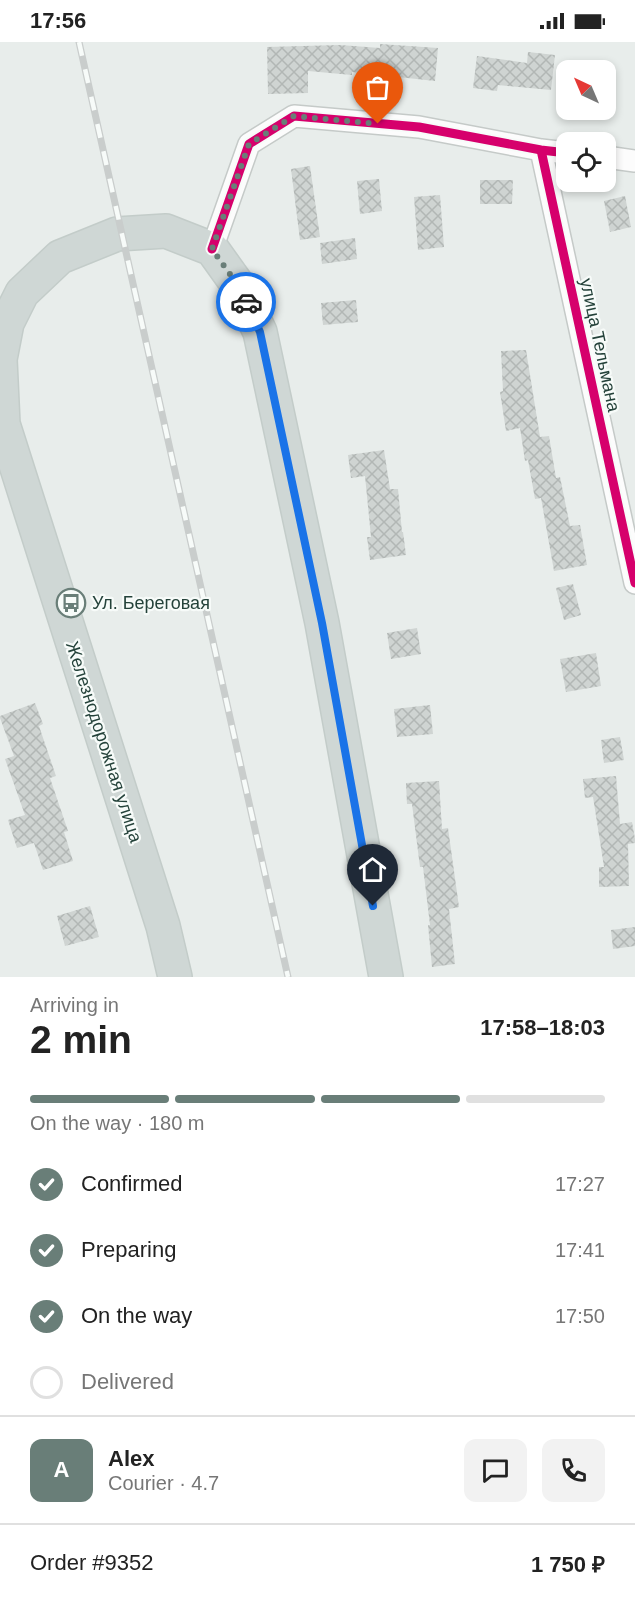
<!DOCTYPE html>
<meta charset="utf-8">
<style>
:root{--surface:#fff;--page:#f2f2f2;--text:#222;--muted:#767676;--line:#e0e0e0;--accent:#697e78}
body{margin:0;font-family:Helvetica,sans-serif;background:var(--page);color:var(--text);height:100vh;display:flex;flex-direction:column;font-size:22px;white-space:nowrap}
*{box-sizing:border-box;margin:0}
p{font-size:20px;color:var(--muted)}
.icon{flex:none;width:33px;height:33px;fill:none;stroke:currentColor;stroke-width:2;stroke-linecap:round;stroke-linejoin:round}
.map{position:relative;height:935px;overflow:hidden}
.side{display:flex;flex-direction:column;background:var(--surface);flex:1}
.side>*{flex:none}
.needle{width:39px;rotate:316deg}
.fabs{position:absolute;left:556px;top:18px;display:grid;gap:12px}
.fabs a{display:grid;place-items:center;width:60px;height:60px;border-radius:12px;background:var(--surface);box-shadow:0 3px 9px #0003;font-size:30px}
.pin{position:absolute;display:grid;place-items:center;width:51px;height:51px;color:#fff;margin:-62px -26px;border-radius:50% 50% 50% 0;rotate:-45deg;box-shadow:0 0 6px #0007}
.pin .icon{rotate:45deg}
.courier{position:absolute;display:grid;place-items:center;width:60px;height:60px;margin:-30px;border:4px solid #1a73e8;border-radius:50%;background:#fff;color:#222;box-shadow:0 2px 8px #0007}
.summary em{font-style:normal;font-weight:700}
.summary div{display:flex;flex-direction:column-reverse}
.summary{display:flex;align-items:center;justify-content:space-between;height:102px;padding:0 30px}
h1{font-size:39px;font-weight:700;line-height:45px}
.bar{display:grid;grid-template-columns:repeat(4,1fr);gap:9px 6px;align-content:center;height:72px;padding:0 30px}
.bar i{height:8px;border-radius:4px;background:var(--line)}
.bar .selected{background:var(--accent)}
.bar p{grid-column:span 4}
.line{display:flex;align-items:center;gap:15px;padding:0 30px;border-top:2px solid var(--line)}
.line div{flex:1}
.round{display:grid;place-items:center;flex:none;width:63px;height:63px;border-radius:12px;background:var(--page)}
ol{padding:0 30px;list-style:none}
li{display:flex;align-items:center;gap:18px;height:66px}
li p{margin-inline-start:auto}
li .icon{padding:6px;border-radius:50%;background:var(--accent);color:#fff;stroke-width:4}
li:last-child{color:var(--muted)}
li i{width:33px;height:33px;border:3px solid var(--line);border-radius:50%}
.status{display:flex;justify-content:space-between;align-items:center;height:42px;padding:0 30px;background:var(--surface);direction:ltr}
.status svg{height:16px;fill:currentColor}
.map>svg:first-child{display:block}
</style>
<div class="status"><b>17:56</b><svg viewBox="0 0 49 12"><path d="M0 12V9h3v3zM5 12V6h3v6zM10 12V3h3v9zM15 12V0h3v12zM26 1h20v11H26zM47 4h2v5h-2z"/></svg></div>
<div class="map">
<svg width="635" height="935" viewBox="0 0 635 935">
<defs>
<pattern id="building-cross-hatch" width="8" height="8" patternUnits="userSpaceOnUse" patternTransform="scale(1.5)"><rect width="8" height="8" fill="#cfd4d2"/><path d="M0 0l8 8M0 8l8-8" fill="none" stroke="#b2b7b5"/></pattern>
</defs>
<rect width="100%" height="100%" fill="#e8edeb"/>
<path fill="url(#building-cross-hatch)" d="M 380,2 L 438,6 L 435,39 L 352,30 L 352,33 L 308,29 L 308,51 L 268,52 L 267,5 L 340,3 L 380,6 Z
M 528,10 L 555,13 L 551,48 L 498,43 L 497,49 L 473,46 L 477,14 L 527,21 Z
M 310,124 L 320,195 L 300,198 L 291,127 Z
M 379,137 L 382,169 L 360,172 L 357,139 Z
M 480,138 L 513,138 L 512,162 L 480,162 Z
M 440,153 L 444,205 L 418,208 L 414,155 Z
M 625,154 L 631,185 L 610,190 L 604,159 Z
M 355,196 L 357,217 L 322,222 L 320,201 Z
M 356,258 L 358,280 L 323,283 L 321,261 Z
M 526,308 L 540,395 L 549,394 L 556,436 L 560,435 L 570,484 L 580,483 L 587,523 L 554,529 L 541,456 L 535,457 L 528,418 L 525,419 L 520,386 L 506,389 L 500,350 L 503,349 L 501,309 Z
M 384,408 L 390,447 L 398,447 L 402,490 L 403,490 L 406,513 L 370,518 L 367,495 L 371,495 L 365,434 L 351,436 L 348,413 Z
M 573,542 L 581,573 L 564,578 L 556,546 Z
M 417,586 L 421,612 L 391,617 L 387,591 Z
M 596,611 L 601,644 L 566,650 L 560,617 Z
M 35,661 L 43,682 L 39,684 L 56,734 L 50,736 L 68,789 L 64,790 L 73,819 L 43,828 L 34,801 L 17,806 L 8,778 L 25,773 L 5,717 L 14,714 L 0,676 L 0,674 Z
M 430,663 L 433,692 L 397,695 L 394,667 Z
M 620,695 L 624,718 L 604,721 L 601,698 Z
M 616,734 L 620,782 L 632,780 L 635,797 L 635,801 L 628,802 L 629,844 L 599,845 L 599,825 L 604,825 L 593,755 L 585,756 L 583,737 Z
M 439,739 L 442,787 L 448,786 L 459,865 L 449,867 L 455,922 L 432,925 L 428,883 L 430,883 L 423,825 L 420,825 L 412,762 L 407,762 L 406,741 Z
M 90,864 L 99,895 L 65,904 L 57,874 Z
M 635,885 L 635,904 L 613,907 L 611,888 Z"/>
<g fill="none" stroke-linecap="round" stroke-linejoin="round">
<g stroke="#c5cac8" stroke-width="24">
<path id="minor" d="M 541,108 L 635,541
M 606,115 L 635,119
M 212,207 L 249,102 L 294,74 L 419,85 L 541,108 L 567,111"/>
</g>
<g stroke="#c3ccc9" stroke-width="36">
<path id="primary" d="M 175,935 L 163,884 L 3,382 L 0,317 L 7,281 L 22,251 L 60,215 L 117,192 L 166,189 L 212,207 L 237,242 L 260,290 L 322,581 L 386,935"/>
</g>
<use href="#minor" stroke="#fcfcfc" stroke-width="21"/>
<use href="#primary" stroke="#cfd7d5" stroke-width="33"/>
<g stroke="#c9cdcc" stroke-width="7">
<path id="rail" d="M 79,0 L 288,935"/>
</g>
<use href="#rail" stroke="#f7fbf9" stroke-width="4.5" stroke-dasharray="14" stroke-linecap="butt"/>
<g stroke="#f7fbf9" stroke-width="13">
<path id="cycleway" d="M 541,108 L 635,541
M 212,207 L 249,102 L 294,74 L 419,85 L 541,108 L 567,111"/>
</g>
<use href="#cycleway" stroke="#d6006c" stroke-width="9"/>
</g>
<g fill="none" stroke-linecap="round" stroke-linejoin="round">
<path stroke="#697e78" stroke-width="6" stroke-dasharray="0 10.8" d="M 246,260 L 237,242 L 212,207 L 249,102 L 294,74 L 378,82"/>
<path stroke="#1a73e8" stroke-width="8" d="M 246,260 L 260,290 L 322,581 L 373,864"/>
</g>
<defs>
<g id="bus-ring" transform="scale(1.5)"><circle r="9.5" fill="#f7fbf9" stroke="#697e78" stroke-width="1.5"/><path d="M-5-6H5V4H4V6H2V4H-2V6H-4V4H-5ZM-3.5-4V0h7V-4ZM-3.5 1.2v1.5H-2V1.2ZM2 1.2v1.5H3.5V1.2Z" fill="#697e78"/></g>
</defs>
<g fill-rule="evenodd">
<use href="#bus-ring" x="71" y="561"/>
</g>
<g text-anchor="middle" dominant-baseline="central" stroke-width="4.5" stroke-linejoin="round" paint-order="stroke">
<g font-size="18" fill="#24423a" stroke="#f7fbf9">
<text transform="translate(600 303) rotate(78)">улица Тельмана</text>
<text transform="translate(104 700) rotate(72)">Железнодорожная улица</text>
</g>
<g font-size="18" fill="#24423a" stroke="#f7fbf9" text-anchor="start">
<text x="92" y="561">Ул. Береговая</text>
</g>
</g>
</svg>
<div class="fabs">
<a><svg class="needle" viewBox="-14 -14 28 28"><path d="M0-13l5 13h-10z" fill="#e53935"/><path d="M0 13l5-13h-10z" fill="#767676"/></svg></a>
<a><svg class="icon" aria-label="locate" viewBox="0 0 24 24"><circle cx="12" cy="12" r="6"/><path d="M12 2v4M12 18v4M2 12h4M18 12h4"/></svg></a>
</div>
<div class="pin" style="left:378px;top:82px;background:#ea580c"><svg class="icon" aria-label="bag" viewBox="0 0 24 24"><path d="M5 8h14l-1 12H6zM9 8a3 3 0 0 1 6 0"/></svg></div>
<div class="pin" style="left:373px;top:864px;background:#1f2937"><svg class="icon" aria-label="home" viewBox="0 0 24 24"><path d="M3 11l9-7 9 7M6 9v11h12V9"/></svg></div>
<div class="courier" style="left:246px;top:260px"><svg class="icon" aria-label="car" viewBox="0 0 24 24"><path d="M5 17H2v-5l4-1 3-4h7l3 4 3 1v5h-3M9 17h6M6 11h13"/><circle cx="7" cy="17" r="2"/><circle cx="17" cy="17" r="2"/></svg></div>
</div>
<section class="side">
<div class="summary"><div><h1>2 min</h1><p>Arriving in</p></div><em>17:58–18:03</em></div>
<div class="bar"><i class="selected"></i><i class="selected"></i><i class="selected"></i><i></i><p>On the way · 180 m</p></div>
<ol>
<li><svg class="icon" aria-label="check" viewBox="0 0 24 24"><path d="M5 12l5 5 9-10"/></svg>Confirmed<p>17:27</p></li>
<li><svg class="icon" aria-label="check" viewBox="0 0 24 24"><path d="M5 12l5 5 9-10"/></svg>Preparing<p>17:41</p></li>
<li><svg class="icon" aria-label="check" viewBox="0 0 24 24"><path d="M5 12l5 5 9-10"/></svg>On the way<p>17:50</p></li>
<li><i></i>Delivered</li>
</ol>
<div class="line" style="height:108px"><b class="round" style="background:var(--accent);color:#fff">A</b><div><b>Alex</b><p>Courier · 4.7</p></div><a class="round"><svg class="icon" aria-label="chat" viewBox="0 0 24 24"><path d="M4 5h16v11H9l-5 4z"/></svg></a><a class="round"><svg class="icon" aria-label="phone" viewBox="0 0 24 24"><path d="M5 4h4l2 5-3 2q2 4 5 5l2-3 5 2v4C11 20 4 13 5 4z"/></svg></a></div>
<div class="line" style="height:78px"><div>Order #9352</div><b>1 750 ₽</b></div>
</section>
